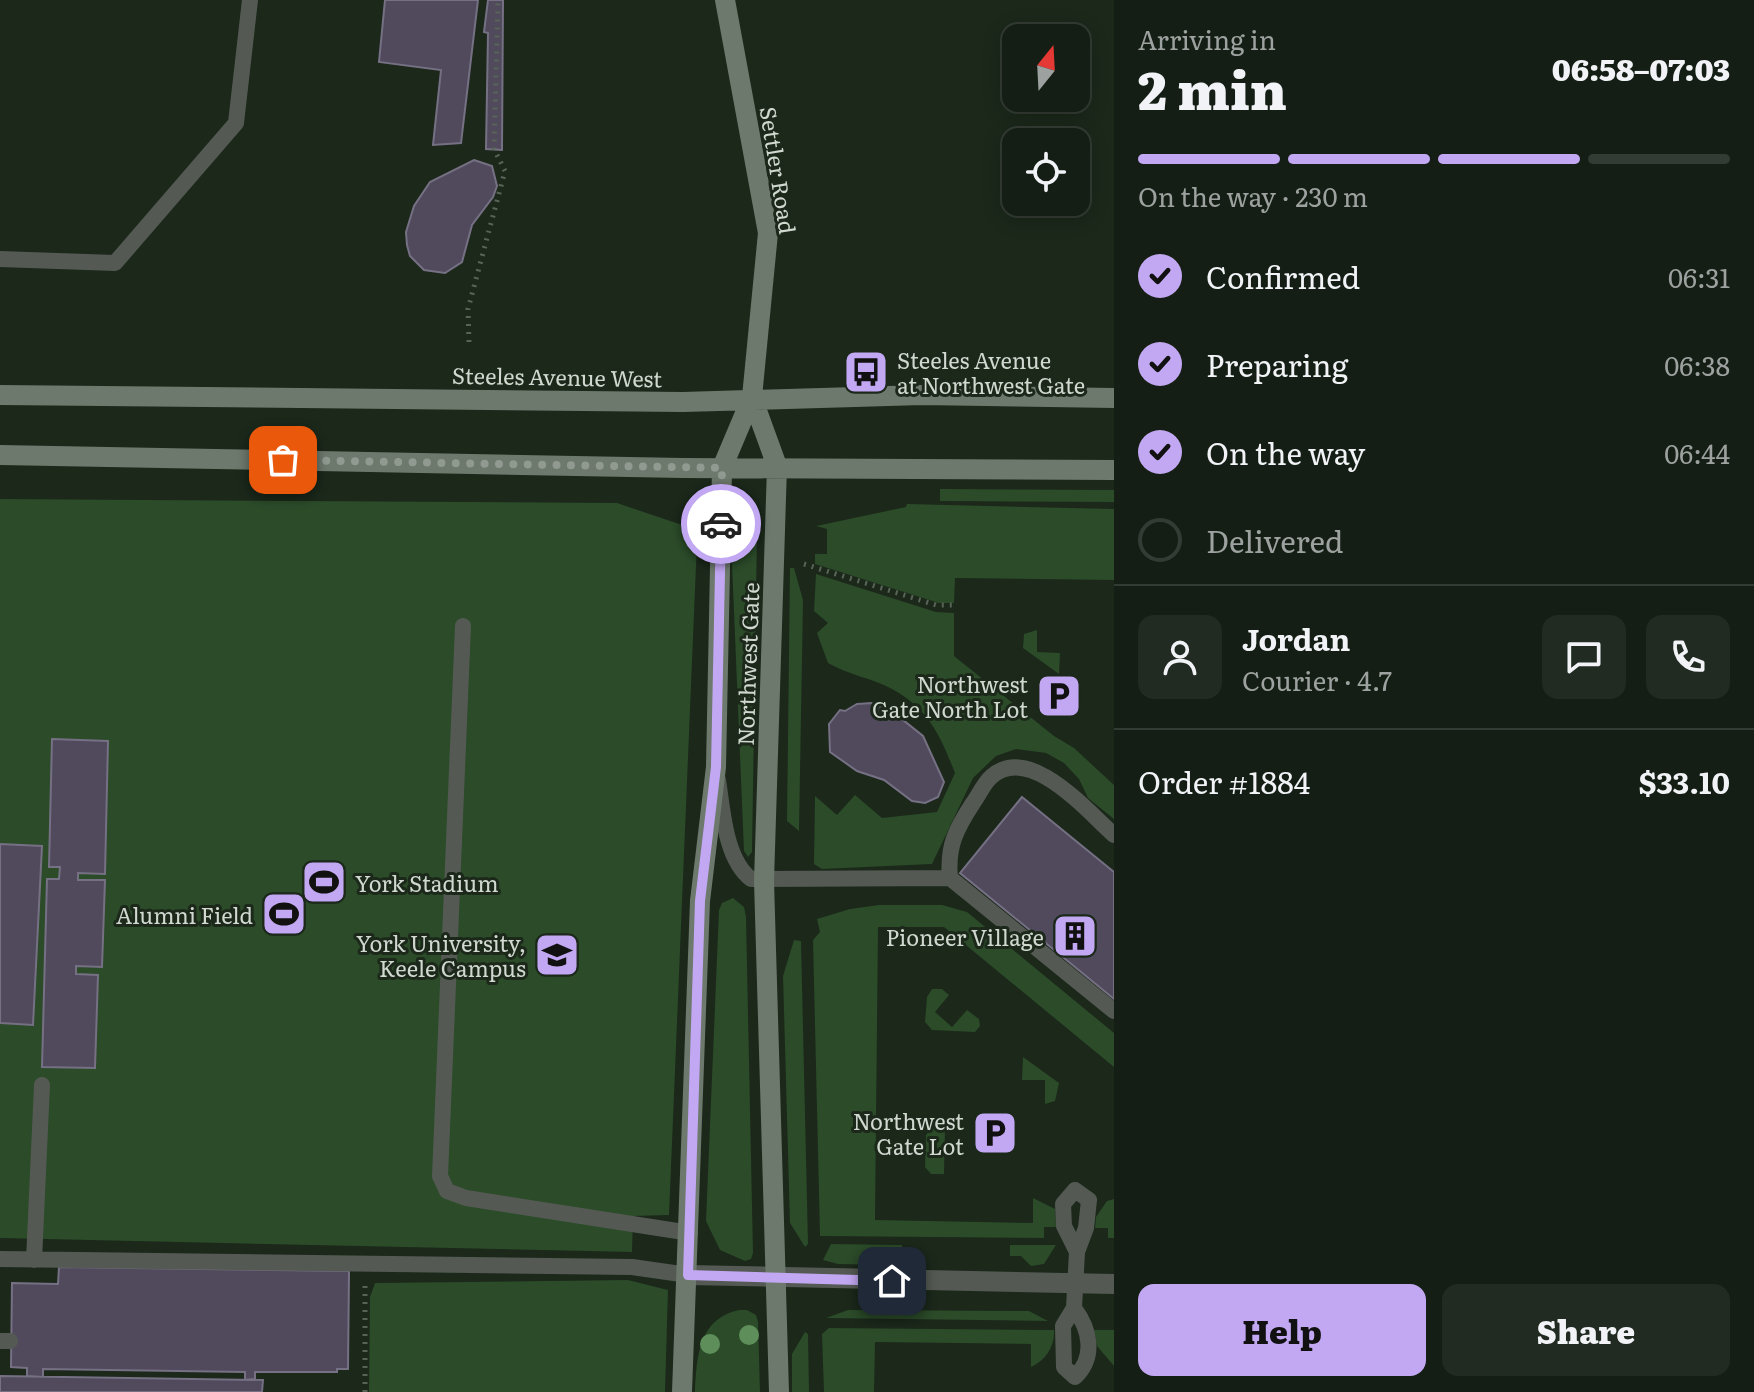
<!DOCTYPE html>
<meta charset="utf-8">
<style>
:root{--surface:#141e14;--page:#212b22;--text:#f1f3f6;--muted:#9da2a0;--line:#333c34;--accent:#c2a8f3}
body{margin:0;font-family:Literata,serif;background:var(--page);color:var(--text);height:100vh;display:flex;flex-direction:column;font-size:30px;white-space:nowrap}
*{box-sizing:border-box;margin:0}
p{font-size:26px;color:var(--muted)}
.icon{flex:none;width:44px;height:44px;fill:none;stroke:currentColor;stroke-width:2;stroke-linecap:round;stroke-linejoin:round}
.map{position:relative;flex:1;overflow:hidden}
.side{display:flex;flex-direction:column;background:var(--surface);width:640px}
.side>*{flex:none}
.needle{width:52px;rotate:18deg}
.tools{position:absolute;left:1002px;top:24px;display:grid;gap:16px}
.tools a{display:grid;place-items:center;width:88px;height:88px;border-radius:16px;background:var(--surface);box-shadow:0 4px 20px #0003,0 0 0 2px var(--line);font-size:40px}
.pin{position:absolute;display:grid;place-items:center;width:68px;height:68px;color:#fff;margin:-34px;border-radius:16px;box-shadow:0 4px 12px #0006}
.courier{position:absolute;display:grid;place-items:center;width:80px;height:80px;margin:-40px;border:6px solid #c2a8f3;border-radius:50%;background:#fff;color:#222;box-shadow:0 2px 10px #0007}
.summary em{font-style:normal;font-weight:800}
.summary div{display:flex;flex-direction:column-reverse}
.summary{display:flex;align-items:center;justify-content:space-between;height:136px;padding:0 24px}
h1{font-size:52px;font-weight:800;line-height:60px}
.bar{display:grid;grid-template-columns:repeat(4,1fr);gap:12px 8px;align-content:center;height:96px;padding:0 24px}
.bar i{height:10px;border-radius:6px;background:var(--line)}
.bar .active{background:var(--accent)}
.bar p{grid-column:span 4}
.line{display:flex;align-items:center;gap:20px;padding:0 24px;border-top:2px solid var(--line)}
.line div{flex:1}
.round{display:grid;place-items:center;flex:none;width:84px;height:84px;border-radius:16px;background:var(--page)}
ol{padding:0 24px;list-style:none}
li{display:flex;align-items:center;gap:24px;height:88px}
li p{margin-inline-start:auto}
li .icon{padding:8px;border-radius:50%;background:var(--accent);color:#111;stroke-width:4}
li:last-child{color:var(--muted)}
li i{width:44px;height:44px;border:4px solid var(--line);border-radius:50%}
.cta{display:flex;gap:16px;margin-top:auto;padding:16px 24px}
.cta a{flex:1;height:92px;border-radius:16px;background:var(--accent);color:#111;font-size:32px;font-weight:800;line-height:92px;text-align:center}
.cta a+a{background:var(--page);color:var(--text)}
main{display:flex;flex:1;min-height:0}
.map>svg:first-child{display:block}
</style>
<main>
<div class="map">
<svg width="1114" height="1392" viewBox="0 0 1114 1392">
<rect width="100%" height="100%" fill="#1b281a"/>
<path fill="#2b4b29" d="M 940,489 L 1114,490 L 1114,502 L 940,501 Z
M 0,499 L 617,503 L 694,529 L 697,541 L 669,1215 L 633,1216 L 632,1252 L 0,1238 Z
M 907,504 L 1114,509 L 1114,580 L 955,578 L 954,603 L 939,603 L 815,564 L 815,554 L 827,554 L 827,529 L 816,526 L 906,507 Z
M 744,524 L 757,532 L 752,852 L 748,857 L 744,851 L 732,564 L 735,533 Z
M 790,568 L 794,568 L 803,600 L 799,831 L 787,821 Z
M 816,574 L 936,612 L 954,613 L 954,656 L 1054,736 L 1074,748 L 1114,785 L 1114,819 L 1088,798 L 1079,779 L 1064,763 L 1046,753 L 1016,749 L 996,756 L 973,778 L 932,864 L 822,869 L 814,864 L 815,796 L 837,815 L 855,795 L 882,818 L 937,812 L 955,773 C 941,737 929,709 892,689 C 872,678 848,675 828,663 L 817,633 L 828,623 L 814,611 Z
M 1037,630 L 1037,652 L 1060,653 L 1059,674 L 1023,648 L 1024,634 Z
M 733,898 L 744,907 L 746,917 L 753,1253 L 751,1259 L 745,1261 L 720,1250 L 706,1221 L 719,910 L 722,903 Z
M 879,905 L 942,905 L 967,912 L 1114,1033 L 1114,1067 L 944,927 L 878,927 L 875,1220 L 1033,1223 L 1033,1198 L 1055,1209 L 1056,1227 L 1044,1227 L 1044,1238 L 820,1236 L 813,940 L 820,932 L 817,919 L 850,909 Z
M 794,940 L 801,941 L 808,1244 L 805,1247 L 790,1223 L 783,976 Z
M 932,989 L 942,989 L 949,995 L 935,1012 L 952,1027 L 967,1010 L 979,1019 L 980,1026 L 975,1032 L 932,1030 L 925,1022 L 927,997 Z
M 1023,1057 L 1059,1083 L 1055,1101 L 1045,1104 L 1045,1080 L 1022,1080 Z
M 932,1127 L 945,1127 L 944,1174 L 931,1174 L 925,1167 L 926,1135 Z
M 1114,1199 L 1114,1238 L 1108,1238 L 1108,1228 L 1095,1228 L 1096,1217 L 1107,1201 Z
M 831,1244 L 902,1245 L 902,1256 L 886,1265 L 838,1264 L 823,1260 Z
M 1010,1245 L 1056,1245 L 1044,1264 L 1031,1266 L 1021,1256 L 1010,1256 Z
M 628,1280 L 668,1290 L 665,1392 L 369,1392 L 370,1297 L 375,1283 Z
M 739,1310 L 747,1310 L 756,1315 L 758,1322 L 760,1392 L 695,1392 C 697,1357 698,1319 739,1310 Z
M 848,1310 L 1029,1311 L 1048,1321 L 826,1318 Z
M 829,1328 L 1054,1330 C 1055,1346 1046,1360 1031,1367 L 1031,1344 L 875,1342 L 874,1392 L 824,1392 L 822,1334 Z
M 1094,1330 L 1114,1330 L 1114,1366 L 1097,1346 Z
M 805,1332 L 808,1334 L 809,1392 L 792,1392 L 792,1354 Z"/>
<path fill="#504a5c" stroke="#767084" stroke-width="2" d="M 385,0 L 478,0 L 461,143 L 433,145 L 441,70 L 379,62 Z
M 488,0 L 503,0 L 502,150 L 486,149 L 488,33 L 484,32 Z
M 474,160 L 492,166 L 497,186 L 493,197 L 472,225 L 462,262 L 445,273 L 424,270 L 410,256 L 407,245 L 406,232 L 414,206 L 430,182 Z
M 857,704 L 872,703 L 888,708 L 923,736 L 944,782 L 938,797 L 925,803 L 912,801 L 884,780 L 857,771 L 830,752 L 829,724 L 840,710 L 845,711 Z
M 52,739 L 108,741 L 105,874 L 78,873 L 78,880 L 105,880 L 102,967 L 76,966 L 76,974 L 98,975 L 95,1068 L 42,1067 L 47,879 L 59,879 L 60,867 L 49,867 Z
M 1022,797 L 1114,872 L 1114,999 L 960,873 Z
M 0,844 L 42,846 L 33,1025 L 0,1023 Z
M 59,1267 L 349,1271 L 348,1369 L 337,1369 L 337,1372 L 255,1372 L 255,1379 L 245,1380 L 245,1372 L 43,1369 L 43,1377 L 27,1376 L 27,1368 L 11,1367 L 12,1283 L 58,1284 Z
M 0,1376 L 263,1380 L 262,1392 L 0,1392 Z"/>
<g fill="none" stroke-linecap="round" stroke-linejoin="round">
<path stroke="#586457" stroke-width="5" stroke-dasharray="2 6" stroke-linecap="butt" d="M 469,342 L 468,309 L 505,171 L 494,149 L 498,0
M 804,564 L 936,605 L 954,605
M 365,1392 L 365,1285"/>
<path stroke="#545a53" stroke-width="16" d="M 0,259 L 115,263 L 236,123 L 250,0
M 463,626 L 440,1176 L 447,1191 L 466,1198 L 690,1233
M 718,780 C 723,811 725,859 751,879 L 950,878 L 1114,1011
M 950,878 C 947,846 956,829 973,803 C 979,795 984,783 991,777 C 1029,742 1087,811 1114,835
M 0,1259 L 632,1267 L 688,1275
M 34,1260 L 42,1085
M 1074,1308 C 1090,1329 1096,1357 1075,1377 L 1064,1367 L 1063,1326 L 1074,1308 L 1077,1252 L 1086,1228 L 1089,1200 L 1075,1190 L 1063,1204 L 1064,1226 L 1077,1252
M 0,1341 L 10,1341"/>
<path stroke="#545a53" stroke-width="20" d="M 688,1275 L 1114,1284"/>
<path stroke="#6e796d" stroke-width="20" d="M 0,395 L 683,402 L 922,395 L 1114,398
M 752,397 L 777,466 L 764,881 L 779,1392
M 0,455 L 683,468 L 1114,470
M 682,1392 L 700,901 L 716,767 L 722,468 L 752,397 L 768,233 L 725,0"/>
</g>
<g fill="#5e8f5a">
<circle cx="749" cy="1335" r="10"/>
<circle cx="710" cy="1344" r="10"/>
</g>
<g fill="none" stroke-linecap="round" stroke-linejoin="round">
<path stroke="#919a90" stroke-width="8" stroke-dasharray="0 14.4" d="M 283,460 L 722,468 L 721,524"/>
<path stroke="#c2a8f3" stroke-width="10" d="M 721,524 L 716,767 L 700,901 L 688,1275 L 892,1281"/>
</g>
<defs>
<g id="bus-square" transform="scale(2.3)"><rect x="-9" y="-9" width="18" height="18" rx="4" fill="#c2a8f3" stroke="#1b281a"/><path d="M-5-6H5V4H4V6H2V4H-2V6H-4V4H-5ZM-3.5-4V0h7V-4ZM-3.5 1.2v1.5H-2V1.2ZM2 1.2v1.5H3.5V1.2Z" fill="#111"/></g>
<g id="parking-square" transform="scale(2.3)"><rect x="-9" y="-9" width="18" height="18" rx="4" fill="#c2a8f3" stroke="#1b281a"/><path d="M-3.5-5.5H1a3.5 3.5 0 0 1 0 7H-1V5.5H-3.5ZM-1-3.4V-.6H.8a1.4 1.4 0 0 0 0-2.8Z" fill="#111"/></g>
<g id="stadium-square" transform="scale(2.3)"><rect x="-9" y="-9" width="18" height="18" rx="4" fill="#c2a8f3" stroke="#1b281a"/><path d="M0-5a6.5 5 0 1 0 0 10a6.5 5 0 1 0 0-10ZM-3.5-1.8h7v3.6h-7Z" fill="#111"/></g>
<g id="building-square" transform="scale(2.3)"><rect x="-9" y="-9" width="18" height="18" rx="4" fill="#c2a8f3" stroke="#1b281a"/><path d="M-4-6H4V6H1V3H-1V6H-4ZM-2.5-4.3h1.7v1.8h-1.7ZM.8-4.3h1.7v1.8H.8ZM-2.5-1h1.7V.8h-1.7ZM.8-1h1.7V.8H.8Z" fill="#111"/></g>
<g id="university-square" transform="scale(2.3)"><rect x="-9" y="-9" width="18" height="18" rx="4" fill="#c2a8f3" stroke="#1b281a"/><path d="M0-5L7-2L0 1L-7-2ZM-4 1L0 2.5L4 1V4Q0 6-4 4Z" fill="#111"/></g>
</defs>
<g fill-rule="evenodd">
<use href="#bus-square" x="866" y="372"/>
<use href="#parking-square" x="1059" y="696"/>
<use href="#stadium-square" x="324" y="882"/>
<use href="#stadium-square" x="284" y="914"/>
<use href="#building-square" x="1075" y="936"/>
<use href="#university-square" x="557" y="955"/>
<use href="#parking-square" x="995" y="1133"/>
</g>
<g text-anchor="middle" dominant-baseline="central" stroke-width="6" stroke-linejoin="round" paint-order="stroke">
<g font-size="22" fill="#d0d8cf" stroke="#1b281a">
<text transform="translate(779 170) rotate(81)">Settler Road</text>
<text transform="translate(557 376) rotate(1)">Steeles Avenue West</text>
<text transform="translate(747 664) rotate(-88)">Northwest Gate</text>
</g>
<g font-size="22" fill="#d0d8cf" stroke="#1b281a" text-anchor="end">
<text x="897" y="359" text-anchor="start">Steeles Avenue<tspan x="897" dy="25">at Northwest Gate</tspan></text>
<text x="1028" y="683">Northwest<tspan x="1028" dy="25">Gate North Lot</tspan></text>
<text x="355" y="882" text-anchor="start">York Stadium</text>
<text x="253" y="914">Alumni Field</text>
<text x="1044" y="936">Pioneer Village</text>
<text x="526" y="942">York University,<tspan x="526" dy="25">Keele Campus</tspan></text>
<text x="964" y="1120">Northwest<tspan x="964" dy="25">Gate Lot</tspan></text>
</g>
</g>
</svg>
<div class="tools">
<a><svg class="needle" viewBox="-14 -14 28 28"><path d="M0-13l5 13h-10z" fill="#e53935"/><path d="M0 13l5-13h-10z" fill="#9da2a0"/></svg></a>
<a><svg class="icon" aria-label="locate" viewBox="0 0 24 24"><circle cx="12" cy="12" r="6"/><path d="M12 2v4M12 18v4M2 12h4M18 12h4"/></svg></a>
</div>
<div class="pin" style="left:283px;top:460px;background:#ea580c"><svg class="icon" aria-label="bag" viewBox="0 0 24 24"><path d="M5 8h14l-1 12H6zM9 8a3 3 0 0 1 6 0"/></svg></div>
<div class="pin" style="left:892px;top:1281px;background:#1f2937"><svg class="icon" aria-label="home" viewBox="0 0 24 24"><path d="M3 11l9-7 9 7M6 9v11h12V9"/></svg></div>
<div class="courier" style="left:721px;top:524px"><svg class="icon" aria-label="car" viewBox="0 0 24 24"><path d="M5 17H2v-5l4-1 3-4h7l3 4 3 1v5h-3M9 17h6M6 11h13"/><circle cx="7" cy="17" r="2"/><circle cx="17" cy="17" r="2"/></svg></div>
</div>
<section class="side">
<div class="summary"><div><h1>2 min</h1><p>Arriving in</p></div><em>06:58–07:03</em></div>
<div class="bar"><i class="active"></i><i class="active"></i><i class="active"></i><i></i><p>On the way · 230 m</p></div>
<ol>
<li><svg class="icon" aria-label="check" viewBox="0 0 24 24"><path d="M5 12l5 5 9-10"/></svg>Confirmed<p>06:31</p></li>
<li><svg class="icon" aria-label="check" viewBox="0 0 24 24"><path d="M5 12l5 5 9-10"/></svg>Preparing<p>06:38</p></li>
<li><svg class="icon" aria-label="check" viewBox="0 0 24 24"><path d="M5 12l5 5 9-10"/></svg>On the way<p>06:44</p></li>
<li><i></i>Delivered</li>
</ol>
<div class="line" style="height:144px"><a class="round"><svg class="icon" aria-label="person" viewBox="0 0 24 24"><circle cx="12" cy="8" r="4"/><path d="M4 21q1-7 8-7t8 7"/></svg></a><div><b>Jordan</b><p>Courier · 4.7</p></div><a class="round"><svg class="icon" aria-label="chat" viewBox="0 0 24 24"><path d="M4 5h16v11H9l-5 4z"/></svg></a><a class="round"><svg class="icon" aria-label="phone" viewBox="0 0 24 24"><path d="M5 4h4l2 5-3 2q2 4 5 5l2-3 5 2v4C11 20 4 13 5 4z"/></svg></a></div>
<div class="line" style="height:104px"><div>Order #1884</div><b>$33.10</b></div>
<div class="cta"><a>Help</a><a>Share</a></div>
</section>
</main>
